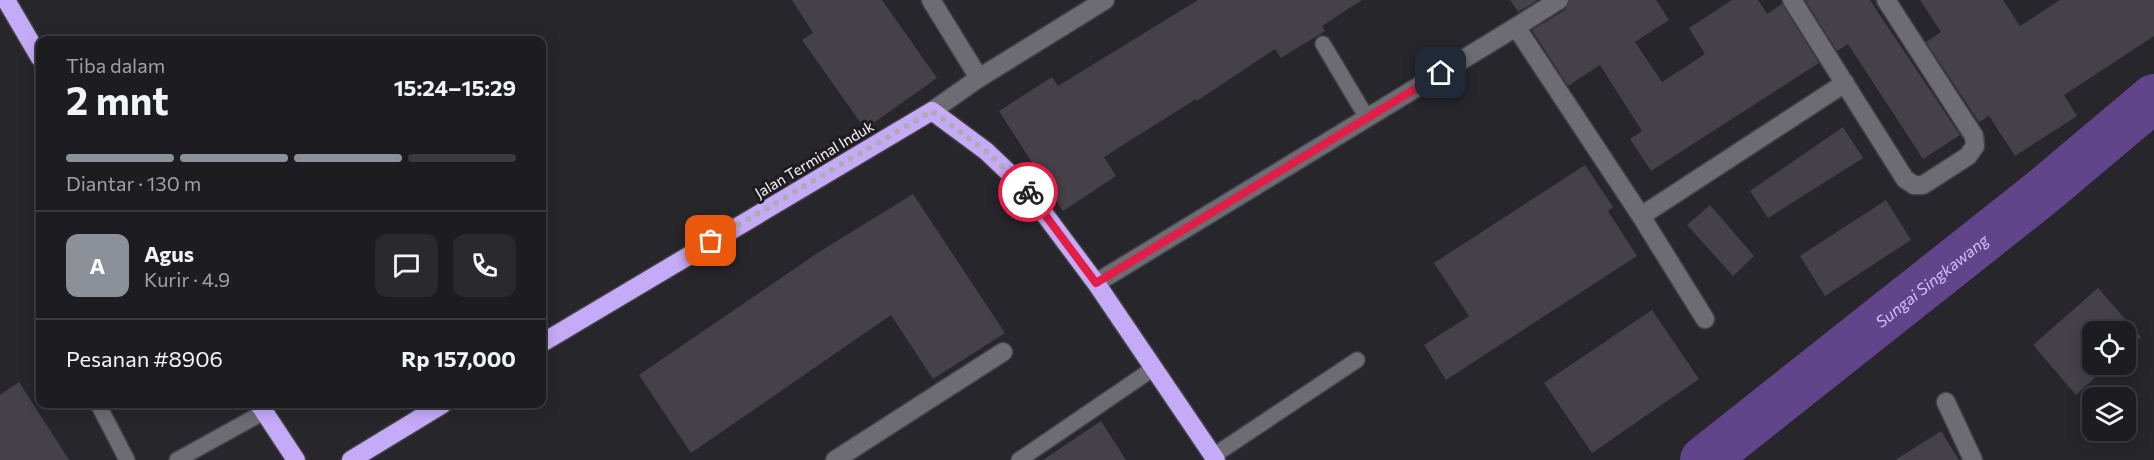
<!DOCTYPE html>
<html lang="id">
<meta charset="utf-8">
<style>
:root{--surface:#1d1c20;--page:#2a292d;--text:#f1f3f6;--muted:#a0a1a5;--line:#3b3a3e;--accent:#8c9099}
body{margin:0;font-family:Commissioner,sans-serif;background:var(--page);color:var(--text);height:100vh;display:flex;flex-direction:column;font-size:22px;white-space:nowrap}
*{box-sizing:border-box;margin:0}
p{font-size:20px;color:var(--muted)}
.icon{flex:none;width:33px;height:33px;fill:none;stroke:currentColor;stroke-width:2;stroke-linecap:round;stroke-linejoin:round}
.map{position:relative;flex:1;overflow:hidden}
.details{position:absolute;left:36px;top:36px;width:510px;height:372px;display:flex;flex-direction:column;background:var(--surface);border-radius:12px;box-shadow:0 3px 15px #0003,0 0 0 2px var(--line)}
.details>*{flex:none}
.controls{position:absolute;left:2082px;top:321px;display:grid;gap:12px}
.controls a{display:grid;place-items:center;width:54px;height:54px;border-radius:12px;background:var(--surface);box-shadow:0 3px 15px #0003,0 0 0 2px var(--line);font-size:30px}
.pin{position:absolute;display:grid;place-items:center;width:51px;height:51px;color:#fff;margin:-26px;border-radius:12px;box-shadow:0 3px 9px #0006}
.courier{position:absolute;display:grid;place-items:center;width:60px;height:60px;margin:-30px;border:4px solid #e11d48;border-radius:50%;background:#fff;color:#222;box-shadow:0 2px 8px #0007}
.overview em{font-style:normal;font-weight:700}
.overview div{display:flex;flex-direction:column-reverse}
.overview{display:flex;align-items:center;justify-content:space-between;height:102px;padding:0 30px}
h1{font-size:39px;font-weight:700;line-height:45px}
.bar{display:grid;grid-template-columns:repeat(4,1fr);gap:9px 6px;align-content:center;height:72px;padding:0 30px}
.bar i{height:8px;border-radius:4px;background:var(--line)}
.bar .on{background:var(--accent)}
.bar p{grid-column:span 4}
.line{display:flex;align-items:center;gap:15px;padding:0 30px;border-top:2px solid var(--line)}
.line div{flex:1}
.round{display:grid;place-items:center;flex:none;width:63px;height:63px;border-radius:12px;background:var(--page)}
.map>svg:first-child{display:block}
</style>
<div class="map">
<svg width="2154" height="460" viewBox="0 0 2154 460">
<rect width="100%" height="100%" fill="#27262b"/>
<g fill="none" stroke-linecap="round" stroke-linejoin="round">
<path stroke="#60458b" stroke-width="48" id="s1" d="M 1704,460 L 2045,190 L 2154,98"/>
</g>
<path fill="#444248" d="M 792,0 L 882,0 L 937,78 L 865,129 L 802,40 L 813,33 Z
M 1198,0 L 1362,0 L 1322,26 L 1325,31 L 1281,58 L 1275,49 L 1197,101 L 1196,99 L 1104,157 L 1116,176 L 1063,211 L 999,111 L 1052,77 L 1058,86 Z
M 1510,0 L 1538,0 L 1518,12 Z
M 1570,0 L 1656,0 L 1669,20 L 1635,42 L 1662,82 L 1705,54 L 1689,28 L 1732,0 L 1758,0 L 1767,14 L 1782,4 L 1819,63 L 1651,171 L 1630,139 L 1642,131 L 1600,65 L 1568,86 L 1532,30 L 1565,10 Z
M 1805,0 L 1870,0 L 1960,135 L 1923,159 L 1848,44 L 1837,51 Z
M 1920,0 L 2003,0 L 2020,26 L 2060,0 L 2154,0 L 2154,36 L 2064,95 L 2077,116 L 2015,156 L 1989,116 L 1979,122 L 1926,42 L 1941,32 Z
M 1843,127 L 1863,158 L 1768,218 L 1750,191 Z
M 1585,165 L 1613,207 L 1608,211 L 1637,256 L 1446,380 L 1424,345 L 1469,316 L 1434,263 Z
M 913,194 L 1005,333 L 933,379 L 891,315 L 691,453 L 639,375 L 819,252 Z
M 1886,200 L 1911,240 L 1825,296 L 1800,256 Z
M 1710,205 L 1754,256 L 1733,276 L 1687,225 Z
M 2098,288 L 2141,337 L 2126,351 L 2126,332 L 2092,332 L 2092,364 L 2110,364 L 2076,395 L 2033,345 Z
M 1652,310 L 1699,379 L 1592,453 L 1544,383 Z
M 19,382 L 69,460 L 0,460 L 0,395 Z
M 1101,421 L 1126,460 L 1043,460 Z
M 1941,431 L 1959,460 L 1895,460 Z"/>
<g fill="none" stroke-linecap="round" stroke-linejoin="round">
<g stroke="#424146" stroke-width="18">
<path id="lane" d="M 1323,44 L 1367,118
M 98,404 L 127,460
M 1213,456 L 1357,360
M 177,460 L 264,412
M 1019,460 L 1154,368"/>
</g>
<g stroke="#424146" stroke-width="21">
<path id="street" d="M 931,0 L 979,78
M 1559,0 L 1516,27 L 1641,216 L 1705,319
M 1792,0 L 1905,179 L 1914,185 L 1923,185 L 1968,156 L 1975,146 L 1974,136 L 1886,0
M 1641,216 L 1845,83
M 1096,283 L 1516,27
M 1946,402 L 1973,460
M 835,460 L 1003,352"/>
</g>
<g stroke="#424146" stroke-width="21">
<path id="secondary" d="M 932,111 L 979,78 L 1105,0"/>
</g>
<g stroke="#424146" stroke-width="21">
<path id="highway" d="M 6,0 L 40,58
M 542,343 L 932,111 L 986,151 L 1025,188 L 1096,283 L 1216,460
M 259,404 L 296,460
M 351,460 L 443,404"/>
</g>
<use href="#lane" stroke="#6e6c73" stroke-width="15"/>
<use href="#street" stroke="#6e6c73" stroke-width="18"/>
<use href="#secondary" stroke="#6e6c73" stroke-width="18"/>
<use href="#highway" stroke="#c5abf7" stroke-width="18"/>
</g>
<g fill="none" stroke-linecap="round" stroke-linejoin="round">
<path stroke="#adacb0" stroke-width="6" stroke-dasharray="0 10.8" d="M 711,241 L 932,111 L 986,151 L 1028,192"/>
<path stroke="#e11d48" stroke-width="8" d="M 1028,192 L 1096,283 L 1441,73"/>
</g>
<g text-anchor="middle" dominant-baseline="central" stroke-width="6" stroke-linejoin="round" paint-order="stroke">
<g font-size="15" fill="#f5f4f8" stroke="#1e1c21">
<text transform="translate(814 159) rotate(-31)">Jalan Terminal Induk</text>
</g>
<g font-size="16" font-style="italic" fill="#d3bffc" stroke="#1e1c21">
<text stroke="none"><textPath href="#s1" startOffset="290">Sungai Singkawang</textPath></text>
</g>
</g>
</svg>
<div class="controls">
<a><svg class="icon" aria-label="locate" viewBox="0 0 24 24"><circle cx="12" cy="12" r="6"/><path d="M12 2v4M12 18v4M2 12h4M18 12h4"/></svg></a>
<a><svg class="icon" aria-label="layers" viewBox="0 0 24 24"><path d="M12 4l9 5-9 5-9-5zM3 14l9 5 9-5"/></svg></a>
</div>
<div class="pin" style="left:711px;top:241px;background:#ea580c"><svg class="icon" aria-label="bag" viewBox="0 0 24 24"><path d="M5 8h14l-1 12H6zM9 8a3 3 0 0 1 6 0"/></svg></div>
<div class="pin" style="left:1441px;top:73px;background:#1f2937"><svg class="icon" aria-label="home" viewBox="0 0 24 24"><path d="M3 11l9-7 9 7M6 9v11h12V9"/></svg></div>
<div class="courier" style="left:1028px;top:192px"><svg class="icon" aria-label="bike" viewBox="0 0 24 24"><circle cx="6" cy="16" r="4"/><circle cx="18" cy="16" r="4"/><path d="M6 16l4-8h5l3 8M10 8l3 8H6M13 5h3"/></svg></div>
<section class="details">
<div class="overview"><div><h1>2 mnt</h1><p>Tiba dalam</p></div><em>15:24–15:29</em></div>
<div class="bar"><i class="on"></i><i class="on"></i><i class="on"></i><i></i><p>Diantar · 130 m</p></div>
<div class="line" style="height:108px"><b class="round" style="background:var(--accent);color:#fff">A</b><div><b>Agus</b><p>Kurir · 4.9</p></div><a class="round"><svg class="icon" aria-label="chat" viewBox="0 0 24 24"><path d="M4 5h16v11H9l-5 4z"/></svg></a><a class="round"><svg class="icon" aria-label="phone" viewBox="0 0 24 24"><path d="M5 4h4l2 5-3 2q2 4 5 5l2-3 5 2v4C11 20 4 13 5 4z"/></svg></a></div>
<div class="line" style="height:78px"><div>Pesanan #8906</div><b>Rp 157,000</b></div>
</section>
</div>
